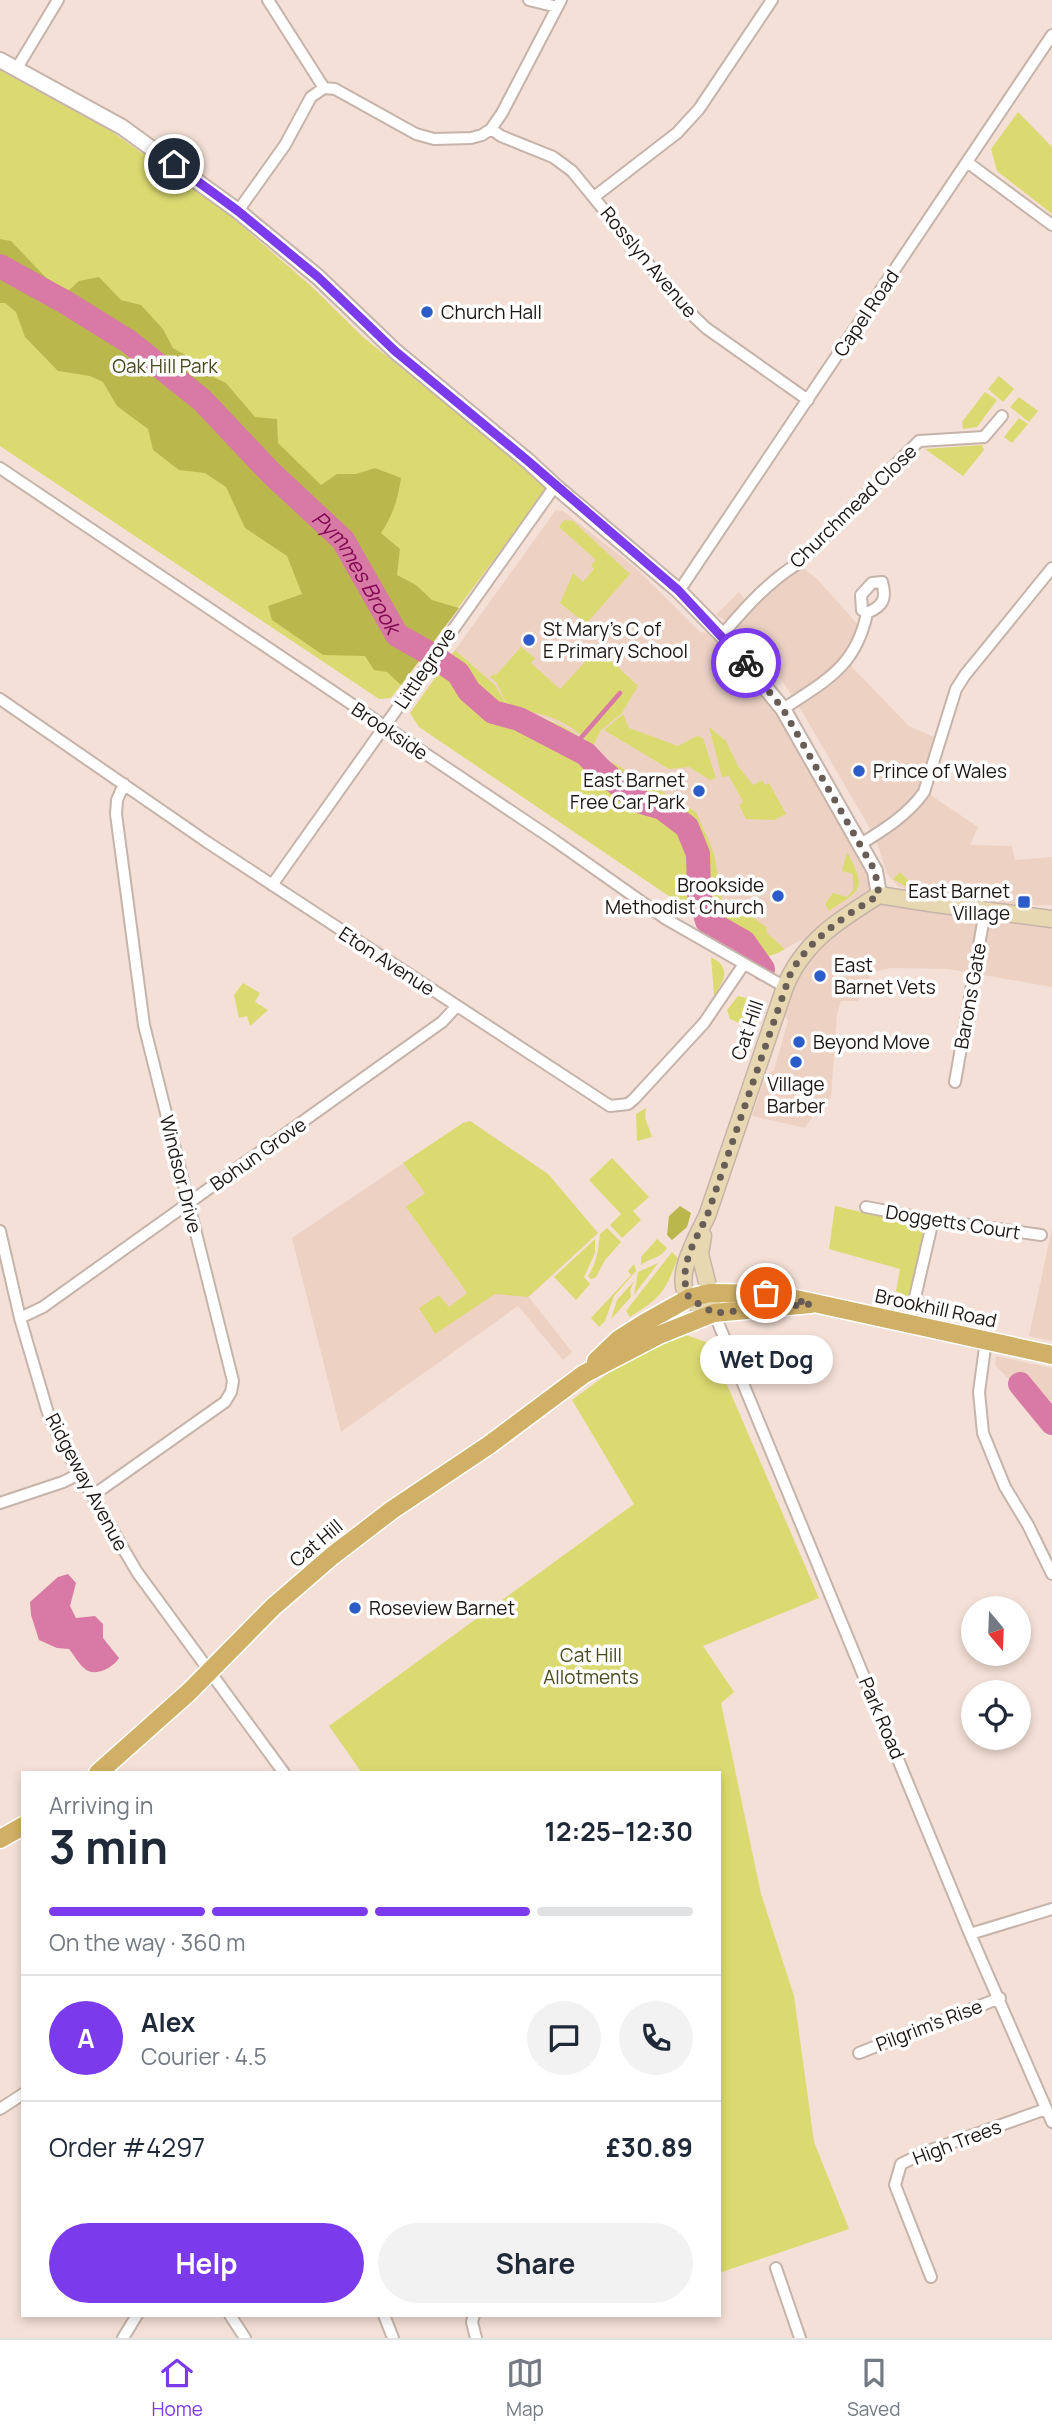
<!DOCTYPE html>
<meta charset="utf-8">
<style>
:root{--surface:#fff;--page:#f2f2f3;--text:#1f2937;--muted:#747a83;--line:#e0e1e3;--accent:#7c3aed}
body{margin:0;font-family:Manrope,sans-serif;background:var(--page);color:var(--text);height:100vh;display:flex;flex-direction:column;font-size:26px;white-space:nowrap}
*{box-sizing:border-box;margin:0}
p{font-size:23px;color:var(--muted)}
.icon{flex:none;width:38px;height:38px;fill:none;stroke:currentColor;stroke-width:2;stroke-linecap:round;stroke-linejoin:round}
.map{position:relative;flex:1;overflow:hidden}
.panel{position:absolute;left:21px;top:1771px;width:700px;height:546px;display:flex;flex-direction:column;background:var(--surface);border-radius:0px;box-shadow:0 4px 10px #0003}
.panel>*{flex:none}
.needle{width:46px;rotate:161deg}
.fabs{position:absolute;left:961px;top:1596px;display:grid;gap:14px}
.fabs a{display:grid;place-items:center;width:70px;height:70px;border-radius:50%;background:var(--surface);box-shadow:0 4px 10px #0003;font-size:35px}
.pin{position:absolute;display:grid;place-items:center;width:60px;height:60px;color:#fff;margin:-30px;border:4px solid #fff;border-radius:50%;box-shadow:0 2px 7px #0007}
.courier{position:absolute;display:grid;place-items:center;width:70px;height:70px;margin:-35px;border:5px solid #7c3aed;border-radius:50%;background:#fff;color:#222;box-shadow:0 2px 9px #0007}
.bubble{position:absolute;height:49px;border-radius:24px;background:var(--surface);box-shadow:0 4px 10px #0003;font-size:23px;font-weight:700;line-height:49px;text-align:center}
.head em{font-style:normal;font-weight:700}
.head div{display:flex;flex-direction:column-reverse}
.head{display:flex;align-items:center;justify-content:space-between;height:119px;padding:0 28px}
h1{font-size:46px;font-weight:700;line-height:52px}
.bar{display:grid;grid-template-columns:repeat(4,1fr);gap:10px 7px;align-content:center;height:84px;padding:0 28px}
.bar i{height:9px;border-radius:5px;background:var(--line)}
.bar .current{background:var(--accent)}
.bar p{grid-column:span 4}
.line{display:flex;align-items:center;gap:18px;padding:0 28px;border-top:2px solid var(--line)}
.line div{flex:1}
.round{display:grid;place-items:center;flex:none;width:74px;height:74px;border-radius:37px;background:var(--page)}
.primary-button{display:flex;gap:14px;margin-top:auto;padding:14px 28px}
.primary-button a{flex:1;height:80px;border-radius:42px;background:var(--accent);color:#fff;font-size:28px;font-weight:700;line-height:80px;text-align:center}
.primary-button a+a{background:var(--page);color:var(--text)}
.menu{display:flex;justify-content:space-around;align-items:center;height:98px;border-top:2px solid var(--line);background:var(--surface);font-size:19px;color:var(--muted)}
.menu a{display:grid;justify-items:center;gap:4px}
.menu .current{color:var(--accent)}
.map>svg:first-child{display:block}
</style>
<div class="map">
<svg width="1052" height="2338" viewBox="0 0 1052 2338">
<rect width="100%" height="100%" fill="#f4e0d6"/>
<path fill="#edd2c4" d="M 556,510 L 563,511 L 637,569 L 700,632 L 722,635 L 754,672 L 829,792 L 879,895 L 1052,919 L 1052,987 L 948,969 L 891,968 L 873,972 L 858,1001 L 841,1001 L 837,1014 L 831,1098 L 822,1103 L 805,1128 L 752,1116 L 766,1074 L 774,1070 L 788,1021 L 784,1014 L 794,986 L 823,933 L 799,941 L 785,949 L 767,933 L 731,915 L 722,900 L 714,853 L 612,763 L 609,768 L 591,756 L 585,741 L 553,721 L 514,710 L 504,700 L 495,685 L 455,650 Z
M 799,565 L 817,579 L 864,631 L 847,662 L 909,726 L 943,741 L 929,794 L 978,827 L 970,845 L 1012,846 L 1015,860 L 1052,857 L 1052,905 L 992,906 L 955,899 L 899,887 L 887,874 L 877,843 L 869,827 L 797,703 L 766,658 L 743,631 L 716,615 L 739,592 L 750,605 Z
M 470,1121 L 548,1174 L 598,1233 L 529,1297 L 572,1352 L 563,1360 L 518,1306 L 341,1432 L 292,1238 L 463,1123 Z
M 1052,1228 L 1052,1341 L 1029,1336 Z
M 996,1356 L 1052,1368 L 1052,1424 L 995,1365 Z"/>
<path fill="#dbda71" d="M 0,70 L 111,131 L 228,214 L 311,286 L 363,337 L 548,487 L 391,698 L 379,699 L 0,446 Z
M 1018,112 L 1052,147 L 1052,214 L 997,171 L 991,149 Z
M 999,376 L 1014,389 L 1003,402 L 988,389 Z
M 985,392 L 997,400 L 977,427 L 963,429 L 962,422 Z
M 1019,397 L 1038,411 L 1029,422 L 1010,407 Z
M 1019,418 L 1028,424 L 1012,443 L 1004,437 Z
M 982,445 L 984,450 L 963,476 L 925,449 Z
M 564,520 L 573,521 L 630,574 L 586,624 L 560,603 L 573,573 L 583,582 L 594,569 L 591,565 L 596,560 L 559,527 Z
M 521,647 L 535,658 L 531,663 L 560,689 L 598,648 L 638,686 L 622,713 L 601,730 L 592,748 C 578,725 545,712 520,711 C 547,719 576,727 593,752 L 591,757 L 608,768 L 612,762 L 696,812 L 714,853 L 722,900 L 731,914 L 744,911 L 766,927 L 767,933 L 785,949 C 773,956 765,959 753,953 L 419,727 L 410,713 L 455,650 L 495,685 L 504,700 L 515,710 L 504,699 L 497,683 L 490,677 L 493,674 L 496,675 Z
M 623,714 L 629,728 L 678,746 L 697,736 L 703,738 L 716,778 L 710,780 L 689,767 L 669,769 L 604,730 Z
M 709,727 L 726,741 L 738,766 L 753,785 L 762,780 L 765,785 L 769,783 L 786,814 L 774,820 L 746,819 L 739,805 L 743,802 L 729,776 L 722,777 Z
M 847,852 C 868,891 860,890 829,911 L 825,904 L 833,893 L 847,897 L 853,890 L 853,874 L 842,871 Z
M 900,872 L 909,881 L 921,887 L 920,889 L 907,887 L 893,879 Z
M 711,957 C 732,968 724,980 714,996 Z
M 243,983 L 260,993 L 255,1002 L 268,1010 L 250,1026 L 247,1016 L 239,1018 L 234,995 Z
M 738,996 L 755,1000 C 763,1011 759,1018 753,1029 L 730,1019 L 727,1010 Z
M 646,1108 L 645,1118 L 652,1137 L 637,1141 L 636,1114 Z
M 470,1121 L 548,1174 L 598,1233 L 528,1297 L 495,1294 L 435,1334 L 419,1308 L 439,1295 L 449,1307 L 467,1293 L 406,1207 L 425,1193 L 403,1163 L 463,1123 Z
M 612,1158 L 649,1197 L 633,1211 L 641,1220 L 622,1238 L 610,1225 L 621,1214 L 589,1180 Z
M 835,1206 L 931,1228 L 915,1300 L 896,1291 L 900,1269 L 829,1249 Z
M 607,1228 L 621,1242 L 605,1260 L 596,1277 L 591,1279 L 588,1276 C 597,1263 598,1249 600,1234 Z
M 595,1239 L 595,1253 L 584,1277 L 590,1284 L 576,1300 L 554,1277 Z
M 657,1239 L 667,1248 C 661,1258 650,1258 641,1265 L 641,1257 Z
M 672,1252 L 678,1258 C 664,1293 662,1297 630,1317 L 626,1311 Z
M 658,1263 L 634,1295 L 638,1272 Z
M 634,1264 L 636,1271 L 614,1296 L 605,1321 L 599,1327 L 591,1318 L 631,1275 L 628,1271 Z
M 634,1281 L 630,1291 L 631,1297 L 611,1319 L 617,1300 Z
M 683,1334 L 709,1343 L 819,1598 L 703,1646 L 734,1692 L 721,1703 L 761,1894 L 794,1996 L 814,2142 L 849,2229 L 719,2273 L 719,1773 L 362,1773 L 329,1726 L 634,1504 L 572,1400 L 610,1372 Z"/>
<path fill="#bab84d" d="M 0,239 L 11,241 L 53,285 L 68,291 L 79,281 L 99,277 L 121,300 L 141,305 L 163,329 L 173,348 L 192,359 L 198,370 L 226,383 L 255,417 L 277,419 L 278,443 L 321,485 L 337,474 L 356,474 L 375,468 L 401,478 C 398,499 393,515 381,533 L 400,549 L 397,575 L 416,585 L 432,600 L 459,608 L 401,685 L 387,672 L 374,670 L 365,656 L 323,655 L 272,620 L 268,606 L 302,594 L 287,556 L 245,528 L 226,487 L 205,473 L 179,470 L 153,450 L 148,429 L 117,406 L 103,382 L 90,376 L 58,371 L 25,337 L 16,312 L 5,303 L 0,303 Z
M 680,1206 L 691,1213 L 687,1227 L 672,1240 L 667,1235 L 669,1216 Z"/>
<path fill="#d879a6" d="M 68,1574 L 76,1583 L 70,1606 L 76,1618 L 95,1616 L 103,1624 L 103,1638 L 119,1658 C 113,1668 94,1678 84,1668 C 78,1663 74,1655 69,1649 L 57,1648 L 39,1640 L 31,1615 L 30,1602 L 58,1577 Z"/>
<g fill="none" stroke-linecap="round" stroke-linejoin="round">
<path stroke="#d879a6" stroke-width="4.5" d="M 573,747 L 620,693"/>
<g stroke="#d879a6" stroke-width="24">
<path id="s1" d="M 0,266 L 65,302 L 128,341 L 202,400 L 270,472 L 343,540 L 397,635 L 427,652 L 458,673 L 469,691 L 493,712 L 519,719 L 586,754 L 599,768 L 638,801 L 662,808 L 687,827 L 698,854 L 699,894 L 707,921 L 744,942 L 763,969"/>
<path d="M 1020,1384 L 1052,1423"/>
</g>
<g stroke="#c6b3a9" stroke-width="14">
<path id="minor" d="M 268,0 L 324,88
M 529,0 L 557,7
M 17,68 L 58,0
M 491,129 L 501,136 L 553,157 L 572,171 L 681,304 L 706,328 L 808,400
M 967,162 L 1052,225
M 594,197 L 677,133 L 699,109 L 772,0
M 238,211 L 285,145 L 311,97 L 324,88 L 335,89 L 416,134 L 434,139 L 471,138 L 482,135 L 491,129 L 502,113 L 561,0
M 0,468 L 554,840 L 666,919 L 785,987
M 679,591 L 1052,35
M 722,635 C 745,608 767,583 797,564 L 919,441 L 984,437 L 1002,416
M 0,699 L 207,842 L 610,1106 L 628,1104 L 634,1099 L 704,1023 L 744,964
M 783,709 C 825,681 856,667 867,613 C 883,606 887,599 882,582 L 872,583 L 861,595 L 862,610 L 867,613
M 859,845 C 882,831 908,815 924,792 L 956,689 L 965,675 L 1052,568
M 272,885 L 555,486
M 955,1082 L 985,911
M 866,1207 L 933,1220 L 1041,1235
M 0,1231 L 20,1318 L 48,1413 L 62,1444 L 137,1572 L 284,1773
M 714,1313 L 970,1934 L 1052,2122
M 20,1318 L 43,1307 L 442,1022 L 456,1007
M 909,1323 L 933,1220
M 986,1340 L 979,1392 L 983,1433 L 1005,1487 L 1028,1525 L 1052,1574
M 92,1496 L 225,1402 L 231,1392 L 233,1381 L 144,1025 L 116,814 L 117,800 L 124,784
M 0,1503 L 63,1482 L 79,1474
M 970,1934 L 1052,1909
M 859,2053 L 1000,1998
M 0,2109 L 23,2094
M 776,2268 L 800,2338
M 931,2277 L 895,2185 L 901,2164 L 928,2151 L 1046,2109
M 230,2315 L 245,2338
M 384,2315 L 393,2338
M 474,2315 L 472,2322 L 476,2338
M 123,2338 L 137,2315"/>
</g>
<g stroke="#c6b3a9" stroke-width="18">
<path id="tertiary" d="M 0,60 L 122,127 L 238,211 L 318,277 L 395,351 L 528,461 L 555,486 L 679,591 L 722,635 L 783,709 L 875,871 L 879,895"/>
</g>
<g stroke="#c6b3a9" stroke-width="19">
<path id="secondary" d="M 703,1236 L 700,1254 L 713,1306
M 714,1313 C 707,1308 696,1305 690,1299 C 671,1280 698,1235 707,1216 L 785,987 C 803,942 839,920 879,895 L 936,904 L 1052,919"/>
</g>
<g stroke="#fff" stroke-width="21">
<path id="primary" d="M 596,1361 L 619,1339 L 646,1322 L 689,1298 L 710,1293 L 773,1294 L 1052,1355
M 98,1773 L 189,1692 L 273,1607 L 332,1556 L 392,1510 L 489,1445 L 584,1374 L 659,1335 L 714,1313 L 811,1304
M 0,1839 L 23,1826"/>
</g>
<use href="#minor" stroke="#fff" stroke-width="10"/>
<use href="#tertiary" stroke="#fff" stroke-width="14"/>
<use href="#secondary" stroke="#e7d8b2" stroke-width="16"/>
<use href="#primary" stroke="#d0b066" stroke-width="18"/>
</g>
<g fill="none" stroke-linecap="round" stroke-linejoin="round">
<path stroke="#685d57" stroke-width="7" stroke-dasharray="0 12.6" d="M 746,663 L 783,709 L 875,871 L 879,895 C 845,916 812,937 791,972 L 707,1216 C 694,1243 677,1268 689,1298 L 714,1313 L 811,1304 L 766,1293"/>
<path stroke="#7c3aed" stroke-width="9" d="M 174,164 L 238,211 L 318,277 L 395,351 L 528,461 L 678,590 L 746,663"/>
</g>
<g fill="#2c5bca" stroke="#fff" stroke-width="2.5">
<circle cx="427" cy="312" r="7"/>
<circle cx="529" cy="640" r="7"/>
<circle cx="859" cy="771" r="7"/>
<circle cx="699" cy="791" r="7"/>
<circle cx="778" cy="896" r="7"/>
<rect x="1017" y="895" width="14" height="14" rx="3.5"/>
<circle cx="820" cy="976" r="7"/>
<circle cx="799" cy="1042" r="7"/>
<circle cx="796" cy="1062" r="7"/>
<circle cx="355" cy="1608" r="7"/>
</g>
<g text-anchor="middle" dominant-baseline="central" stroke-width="7" stroke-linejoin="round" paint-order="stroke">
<g font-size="19" fill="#1d1613" stroke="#fff">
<text transform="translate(649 262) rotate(50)">Rosslyn Avenue</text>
<text transform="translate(866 313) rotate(-56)">Capel Road</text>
<text transform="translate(853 506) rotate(-44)">Churchmead Close</text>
<text transform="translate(425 668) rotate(-56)">Littlegrove</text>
<text transform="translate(390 731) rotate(34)">Brookside</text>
<text transform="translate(387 961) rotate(33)">Eton Avenue</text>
<text transform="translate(970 996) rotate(-80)">Barons Gate</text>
<text transform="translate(747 1030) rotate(-71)">Cat Hill</text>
<text transform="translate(258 1154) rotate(-35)">Bohun Grove</text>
<text transform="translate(181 1174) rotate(76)">Windsor Drive</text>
<text transform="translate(953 1222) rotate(9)">Doggetts Court</text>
<text transform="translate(936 1308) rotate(12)">Brookhill Road</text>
<text transform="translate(87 1482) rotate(62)">Ridgeway Avenue</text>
<text transform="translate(316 1543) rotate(-40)">Cat Hill</text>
<text transform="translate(882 1718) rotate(67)">Park Road</text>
<text transform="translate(929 2025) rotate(-21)">Pilgrim's Rise</text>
<text transform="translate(957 2142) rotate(-21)">High Trees</text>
</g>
<g font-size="19" fill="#1d1613" stroke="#fff" text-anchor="start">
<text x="441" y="312">Church Hall</text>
<text x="543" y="629">St Mary's C of<tspan x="543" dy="22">E Primary School</tspan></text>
<text x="873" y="771">Prince of Wales</text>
<text x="685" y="780" text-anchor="end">East Barnet<tspan x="685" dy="22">Free Car Park</tspan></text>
<text x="764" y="885" text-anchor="end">Brookside<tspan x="764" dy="22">Methodist Church</tspan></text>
<text x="1010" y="891" text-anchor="end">East Barnet<tspan x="1010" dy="22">Village</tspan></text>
<text x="834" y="965">East<tspan x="834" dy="22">Barnet Vets</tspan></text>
<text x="813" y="1042">Beyond Move</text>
<text x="796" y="1084" text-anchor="middle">Village<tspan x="796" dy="22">Barber</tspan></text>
<text x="369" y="1608">Roseview Barnet</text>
</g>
<g font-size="19" fill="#4a4a1e" stroke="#fff">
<text x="165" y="366">Oak Hill Park</text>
<text x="591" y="1655">Cat Hill<tspan x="591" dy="22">Allotments</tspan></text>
</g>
<g font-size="21" font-style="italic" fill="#800951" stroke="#fff">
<text stroke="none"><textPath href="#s1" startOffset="476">Pymmes Brook</textPath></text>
</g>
</g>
</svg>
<div class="fabs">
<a><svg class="needle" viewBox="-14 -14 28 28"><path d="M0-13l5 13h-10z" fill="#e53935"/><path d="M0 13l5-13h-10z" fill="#747a83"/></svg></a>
<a><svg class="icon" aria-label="locate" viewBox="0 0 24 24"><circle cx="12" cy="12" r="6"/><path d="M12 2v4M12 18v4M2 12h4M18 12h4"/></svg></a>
</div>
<div class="pin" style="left:766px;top:1293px;background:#ea580c"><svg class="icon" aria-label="bag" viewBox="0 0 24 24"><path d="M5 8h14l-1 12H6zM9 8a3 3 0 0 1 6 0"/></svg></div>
<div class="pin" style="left:174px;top:164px;background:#1f2937"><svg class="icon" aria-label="home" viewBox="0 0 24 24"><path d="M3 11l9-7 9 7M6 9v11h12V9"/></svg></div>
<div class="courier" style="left:746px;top:663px"><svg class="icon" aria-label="bike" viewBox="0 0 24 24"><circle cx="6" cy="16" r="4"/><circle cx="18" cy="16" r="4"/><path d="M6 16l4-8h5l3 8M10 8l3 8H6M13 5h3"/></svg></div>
<div class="bubble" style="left:700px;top:1335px;width:133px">Wet Dog</div>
<section class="panel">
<div class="head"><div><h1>3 min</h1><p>Arriving in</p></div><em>12:25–12:30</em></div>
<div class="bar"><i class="current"></i><i class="current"></i><i class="current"></i><i></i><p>On the way · 360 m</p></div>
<div class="line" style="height:126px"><b class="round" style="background:var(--accent);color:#fff">A</b><div><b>Alex</b><p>Courier · 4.5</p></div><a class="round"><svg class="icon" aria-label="chat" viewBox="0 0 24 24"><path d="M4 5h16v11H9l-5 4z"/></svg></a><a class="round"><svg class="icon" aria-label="phone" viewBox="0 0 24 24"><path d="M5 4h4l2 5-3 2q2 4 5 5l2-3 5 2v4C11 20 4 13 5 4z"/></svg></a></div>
<div class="line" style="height:91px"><div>Order #4297</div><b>£30.89</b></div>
<div class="primary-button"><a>Help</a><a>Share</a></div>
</section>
</div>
<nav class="menu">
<a class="current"><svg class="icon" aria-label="home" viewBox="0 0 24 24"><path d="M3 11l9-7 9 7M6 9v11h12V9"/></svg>Home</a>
<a><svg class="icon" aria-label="map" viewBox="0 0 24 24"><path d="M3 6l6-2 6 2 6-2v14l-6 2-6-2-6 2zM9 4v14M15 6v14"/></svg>Map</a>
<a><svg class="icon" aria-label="saved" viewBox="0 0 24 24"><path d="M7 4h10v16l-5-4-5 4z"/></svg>Saved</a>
</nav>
